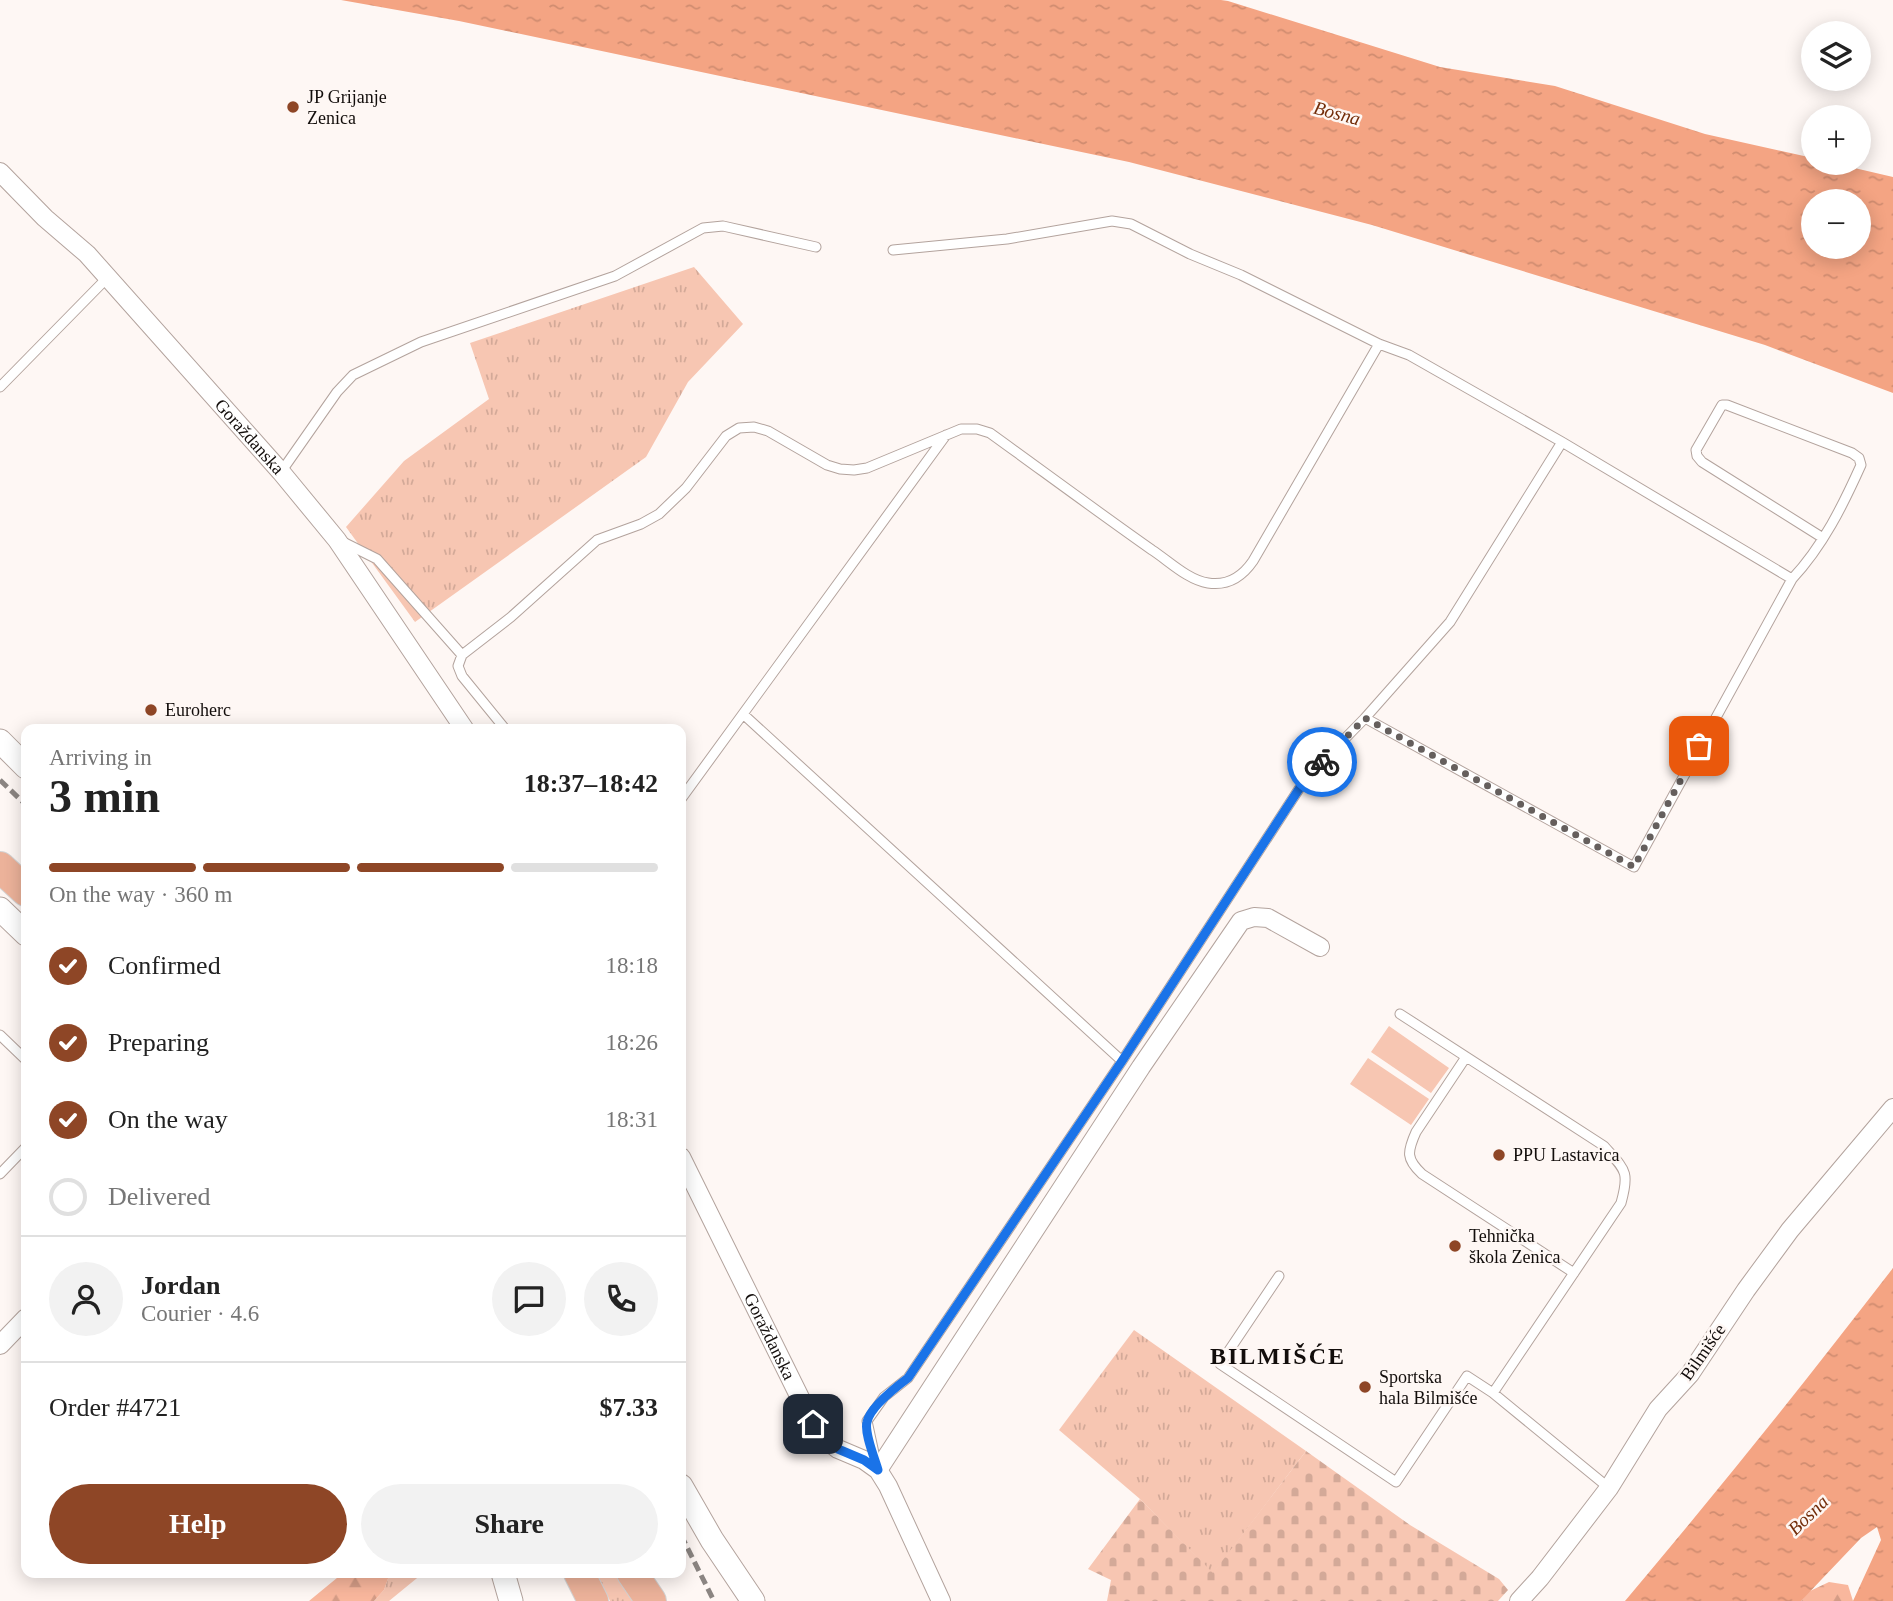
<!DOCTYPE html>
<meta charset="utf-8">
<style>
:root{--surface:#fff;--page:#f2f2f2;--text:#222;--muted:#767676;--line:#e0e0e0;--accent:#8e4626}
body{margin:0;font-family:"Times New Roman",serif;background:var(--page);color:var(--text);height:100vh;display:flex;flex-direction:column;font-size:26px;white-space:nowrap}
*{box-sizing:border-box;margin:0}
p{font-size:23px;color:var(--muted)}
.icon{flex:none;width:38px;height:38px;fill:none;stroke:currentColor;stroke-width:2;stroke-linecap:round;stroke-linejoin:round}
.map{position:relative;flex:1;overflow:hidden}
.side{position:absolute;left:21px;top:724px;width:665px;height:854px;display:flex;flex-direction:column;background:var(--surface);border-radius:14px;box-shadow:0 4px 18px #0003}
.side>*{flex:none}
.tools{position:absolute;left:1801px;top:21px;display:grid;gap:14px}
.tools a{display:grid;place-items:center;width:70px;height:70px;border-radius:50%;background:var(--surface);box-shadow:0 4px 18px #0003;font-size:35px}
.pin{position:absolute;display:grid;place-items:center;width:60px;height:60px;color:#fff;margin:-30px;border-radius:14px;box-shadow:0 4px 10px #0006}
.courier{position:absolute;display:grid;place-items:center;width:70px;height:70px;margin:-35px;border:5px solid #1a73e8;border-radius:50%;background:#fff;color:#222;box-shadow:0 2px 9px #0007}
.overview em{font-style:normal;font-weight:700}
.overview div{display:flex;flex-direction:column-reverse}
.overview{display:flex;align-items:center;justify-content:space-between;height:119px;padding:0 28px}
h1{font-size:46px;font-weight:700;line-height:52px}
.bar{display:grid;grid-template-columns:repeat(4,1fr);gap:10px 7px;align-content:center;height:84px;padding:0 28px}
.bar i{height:9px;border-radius:5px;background:var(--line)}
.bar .selected{background:var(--accent)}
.bar p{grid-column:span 4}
.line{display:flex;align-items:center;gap:18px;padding:0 28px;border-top:2px solid var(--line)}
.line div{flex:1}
.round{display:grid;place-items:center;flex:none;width:74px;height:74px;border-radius:37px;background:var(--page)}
ol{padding:0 28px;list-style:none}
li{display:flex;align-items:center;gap:21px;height:77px}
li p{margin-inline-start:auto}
li .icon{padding:7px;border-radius:50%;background:var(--accent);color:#fff;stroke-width:4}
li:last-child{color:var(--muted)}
li i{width:38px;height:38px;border:4px solid var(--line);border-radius:50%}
.button{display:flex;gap:14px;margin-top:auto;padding:14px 28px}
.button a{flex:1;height:80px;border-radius:42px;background:var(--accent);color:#fff;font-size:28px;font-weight:700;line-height:80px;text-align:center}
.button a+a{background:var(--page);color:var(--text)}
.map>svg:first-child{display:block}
</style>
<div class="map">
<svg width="1893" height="1601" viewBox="0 0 1893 1601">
<defs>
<pattern id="grass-tufts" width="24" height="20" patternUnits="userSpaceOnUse" patternTransform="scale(1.75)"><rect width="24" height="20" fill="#f7c6b2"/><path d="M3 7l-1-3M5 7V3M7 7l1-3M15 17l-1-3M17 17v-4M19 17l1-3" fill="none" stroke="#d3a998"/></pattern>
<pattern id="forest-firs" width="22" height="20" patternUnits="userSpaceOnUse" patternTransform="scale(1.75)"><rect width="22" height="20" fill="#f9b79d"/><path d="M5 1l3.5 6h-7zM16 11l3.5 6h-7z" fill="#d49c86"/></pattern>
<pattern id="cemetery-stones" width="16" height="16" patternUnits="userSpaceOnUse" patternTransform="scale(1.75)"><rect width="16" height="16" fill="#f7c6b2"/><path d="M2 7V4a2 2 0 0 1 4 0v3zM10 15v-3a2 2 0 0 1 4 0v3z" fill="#d3a998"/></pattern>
<pattern id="water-ripples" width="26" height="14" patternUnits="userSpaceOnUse" patternTransform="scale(1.75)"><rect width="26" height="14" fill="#f4a483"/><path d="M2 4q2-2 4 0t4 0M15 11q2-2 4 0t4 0" fill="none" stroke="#d08c70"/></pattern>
</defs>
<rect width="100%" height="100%" fill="#fef7f4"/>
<path fill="url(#grass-tufts)" d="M 694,267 L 743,324 L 688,382 L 646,457 L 415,622 L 346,527 L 404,461 L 489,399 L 470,343 Z
M 1134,1330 L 1306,1451 L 1213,1574 L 1140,1499 L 1059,1430 Z
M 390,1573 L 420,1573 L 422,1574 L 389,1601 L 374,1601 L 384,1590 Z
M 596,1573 L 622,1573 L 642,1601 L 610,1601 Z"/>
<path fill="url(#forest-firs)" d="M 343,1573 L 390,1573 L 384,1590 L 374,1601 L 309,1601 Z
M 1829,1582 L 1848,1585 L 1853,1601 L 1801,1601 L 1808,1592 Z"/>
<path fill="url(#cemetery-stones)" d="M 1306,1451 L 1410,1525 L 1499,1579 L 1508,1590 L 1498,1601 L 1107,1601 L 1111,1580 L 1088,1569 L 1140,1499 L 1213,1573 Z"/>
<path fill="#f7c6b2" d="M 1389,1026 L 1449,1068 L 1431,1093 L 1371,1052 Z
M 1368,1058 L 1429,1099 L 1411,1125 L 1350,1084 Z"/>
<path fill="url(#water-ripples)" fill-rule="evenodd" d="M 341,0 L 1221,0 L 1228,1 L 1440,67 L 1555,86 L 1705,134 L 1813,158 L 1813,163 L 1833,163 L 1893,177 L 1893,393 L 1765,345 L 1372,225 L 1129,162 L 459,21 ZM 1813,201 L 1858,201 L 1858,247 L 1813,247 Z
M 1893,1268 L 1893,1601 L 1853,1601 L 1881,1540 L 1877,1527 L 1861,1538 L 1801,1601 L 1625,1601 C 1717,1492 1806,1381 1893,1268 Z"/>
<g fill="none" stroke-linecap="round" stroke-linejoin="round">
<g stroke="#b3a39d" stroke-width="11">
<path id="service" d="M 893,250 L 1007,239 L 1112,221 L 1131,224 L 1190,254 L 1241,275 L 1379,344 L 1409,355 L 1562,442 L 1792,579 L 1634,867 L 1365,718 L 1450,622 L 1562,442
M 0,387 L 108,277
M 281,472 L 337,392 L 353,375 L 421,342 L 615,276 L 703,228 L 723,226 L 816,247
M 343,542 L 377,559 L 462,655 L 511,617 L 597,540 L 641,524 L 659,514 L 686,488 L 726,436 L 739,428 L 754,427 L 768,431 L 827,465 L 840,469 L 854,470 L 867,468 L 961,429 L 977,429 L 990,433 C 1044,472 1098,512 1152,550 C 1169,561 1188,580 1208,583 C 1227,586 1242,577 1253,561 L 1379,344
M 1792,579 C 1823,546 1843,505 1861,465 L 1859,458 L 1852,453 L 1727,405 L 1722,405 L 1696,450 L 1697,456 L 1702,462 L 1823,538
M 462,655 L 458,666 L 462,676 L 506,730
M 743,714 L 1122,1061
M 681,799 L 946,435
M 1400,1014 L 1604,1146 C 1625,1170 1630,1171 1621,1203 L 1493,1393
M 0,1035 L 26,1060
M 1466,1057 L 1416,1132 C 1407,1152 1406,1159 1422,1174 L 1574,1273
M 0,1174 L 26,1147
M 1279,1276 L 1220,1364 L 1396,1482 L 1467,1376 L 1493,1393 L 1609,1488
M 877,1467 L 867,1421 L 884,1397 L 908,1378 L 1122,1061 L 1299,789 L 1324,760 L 1365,718"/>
</g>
<g stroke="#b3a39d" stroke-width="20">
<g id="minor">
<path id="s1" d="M 0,172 L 45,218 L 87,254 L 281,472 L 337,540 L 465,730"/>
<path id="s2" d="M 681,1157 L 813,1424 L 825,1439 L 838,1449 L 864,1460 L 878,1470 L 888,1486 L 941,1601"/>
<path d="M 0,1345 L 26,1318"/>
<path d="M 878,1470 L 1141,1067 L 1241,921 L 1254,917 L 1268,918 L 1320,947"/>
<path d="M 1519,1601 L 1540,1578 L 1609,1488 L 1658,1409 L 1690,1374 L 1746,1290 L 1790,1230 L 1893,1108"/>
</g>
</g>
<g stroke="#b3a39d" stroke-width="25">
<path id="tertiary" d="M 0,741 L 26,767
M 0,909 L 26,934
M 681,1486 L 712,1540 L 753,1601
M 503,1573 L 511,1601"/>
</g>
<g stroke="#d4d3d3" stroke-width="32">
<path id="trunk" d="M 0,867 L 26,891
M 579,1573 L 593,1601
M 632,1573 L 651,1601"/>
</g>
<use href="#service" stroke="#fff" stroke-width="9"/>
<use href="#minor" stroke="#fff" stroke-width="18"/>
<use href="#tertiary" stroke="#fff" stroke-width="23"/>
<use href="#trunk" stroke="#ecb29a" stroke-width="30"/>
<path stroke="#8b8582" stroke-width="5" stroke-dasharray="10 5" stroke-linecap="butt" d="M 0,780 L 26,805
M 681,1535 L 714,1601"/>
</g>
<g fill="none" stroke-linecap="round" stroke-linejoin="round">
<path stroke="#655f5d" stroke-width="7" stroke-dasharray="0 12.6" d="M 1322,762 L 1365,718 L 1634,867 L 1699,746"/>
<path stroke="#1a73e8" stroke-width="9" d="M 813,1424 L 825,1439 L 838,1449 L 864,1460 L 878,1470 C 875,1459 864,1433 867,1422 C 870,1407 896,1387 908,1378 L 1122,1061 L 1299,789 L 1322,762"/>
</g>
<g fill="#8e4626" stroke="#fef7f4" stroke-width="2.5">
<circle cx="293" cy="107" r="7"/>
<circle cx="151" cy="710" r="7"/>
<circle cx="1499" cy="1155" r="7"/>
<circle cx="1455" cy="1246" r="7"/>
<circle cx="1365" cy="1387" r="7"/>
</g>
<g text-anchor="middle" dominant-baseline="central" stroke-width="5" stroke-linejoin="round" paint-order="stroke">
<g font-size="18" fill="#120d0b" stroke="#fef7f4" text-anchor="start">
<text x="307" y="97">JP Grijanje<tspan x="307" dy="21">Zenica</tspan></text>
<text x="165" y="710">Euroherc</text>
<text x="1513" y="1155">PPU Lastavica</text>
<text x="1469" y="1236">Tehnička<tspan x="1469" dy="21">škola Zenica</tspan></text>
<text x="1379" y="1377">Sportska<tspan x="1379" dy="21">hala Bilmišće</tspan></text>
</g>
<g font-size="18" fill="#120d0b" stroke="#fef7f4">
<text stroke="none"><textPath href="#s1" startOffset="364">Goraždanska</textPath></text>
<text stroke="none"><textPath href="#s2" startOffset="200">Goraždanska</textPath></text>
<text transform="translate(1703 1352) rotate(-55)">Bilmišće</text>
</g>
<g font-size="19" font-style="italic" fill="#732d0a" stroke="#fef7f4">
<text transform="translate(1337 113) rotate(15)">Bosna</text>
<text transform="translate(1808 1515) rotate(-44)">Bosna</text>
</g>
<g font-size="24" font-weight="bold" letter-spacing="2" fill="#120d0b" stroke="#fef7f4">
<text x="1278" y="1356">BILMIŠĆE</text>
</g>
</g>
</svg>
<div class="tools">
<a><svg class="icon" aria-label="layers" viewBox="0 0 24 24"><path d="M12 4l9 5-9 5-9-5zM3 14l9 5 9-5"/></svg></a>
<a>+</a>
<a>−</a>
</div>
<div class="pin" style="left:1699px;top:746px;background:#ea580c"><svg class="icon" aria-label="bag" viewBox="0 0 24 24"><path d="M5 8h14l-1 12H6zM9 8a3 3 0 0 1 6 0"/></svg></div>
<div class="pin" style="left:813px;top:1424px;background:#1f2937"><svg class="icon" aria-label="home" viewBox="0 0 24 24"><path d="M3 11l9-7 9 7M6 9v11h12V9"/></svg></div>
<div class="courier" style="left:1322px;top:762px"><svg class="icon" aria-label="bike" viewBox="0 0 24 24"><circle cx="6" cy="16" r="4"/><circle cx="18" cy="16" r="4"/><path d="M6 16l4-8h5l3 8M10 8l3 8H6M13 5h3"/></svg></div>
<section class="side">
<div class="overview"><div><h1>3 min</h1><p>Arriving in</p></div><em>18:37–18:42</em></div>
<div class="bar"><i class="selected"></i><i class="selected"></i><i class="selected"></i><i></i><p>On the way · 360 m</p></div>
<ol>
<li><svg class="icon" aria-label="check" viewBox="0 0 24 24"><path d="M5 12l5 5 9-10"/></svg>Confirmed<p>18:18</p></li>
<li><svg class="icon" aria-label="check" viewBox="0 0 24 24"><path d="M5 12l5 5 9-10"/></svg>Preparing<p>18:26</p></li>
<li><svg class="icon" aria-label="check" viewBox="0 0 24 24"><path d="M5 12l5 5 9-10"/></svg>On the way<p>18:31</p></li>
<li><i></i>Delivered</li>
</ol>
<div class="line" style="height:126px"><a class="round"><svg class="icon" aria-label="person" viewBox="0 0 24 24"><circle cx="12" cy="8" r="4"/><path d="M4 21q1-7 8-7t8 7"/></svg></a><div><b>Jordan</b><p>Courier · 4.6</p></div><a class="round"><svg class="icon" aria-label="chat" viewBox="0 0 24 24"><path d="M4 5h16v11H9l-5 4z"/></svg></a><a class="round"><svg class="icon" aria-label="phone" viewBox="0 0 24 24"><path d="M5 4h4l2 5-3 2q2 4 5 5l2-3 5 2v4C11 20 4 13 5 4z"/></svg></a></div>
<div class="line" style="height:91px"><div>Order #4721</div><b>$7.33</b></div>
<div class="button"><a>Help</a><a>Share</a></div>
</section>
</div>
